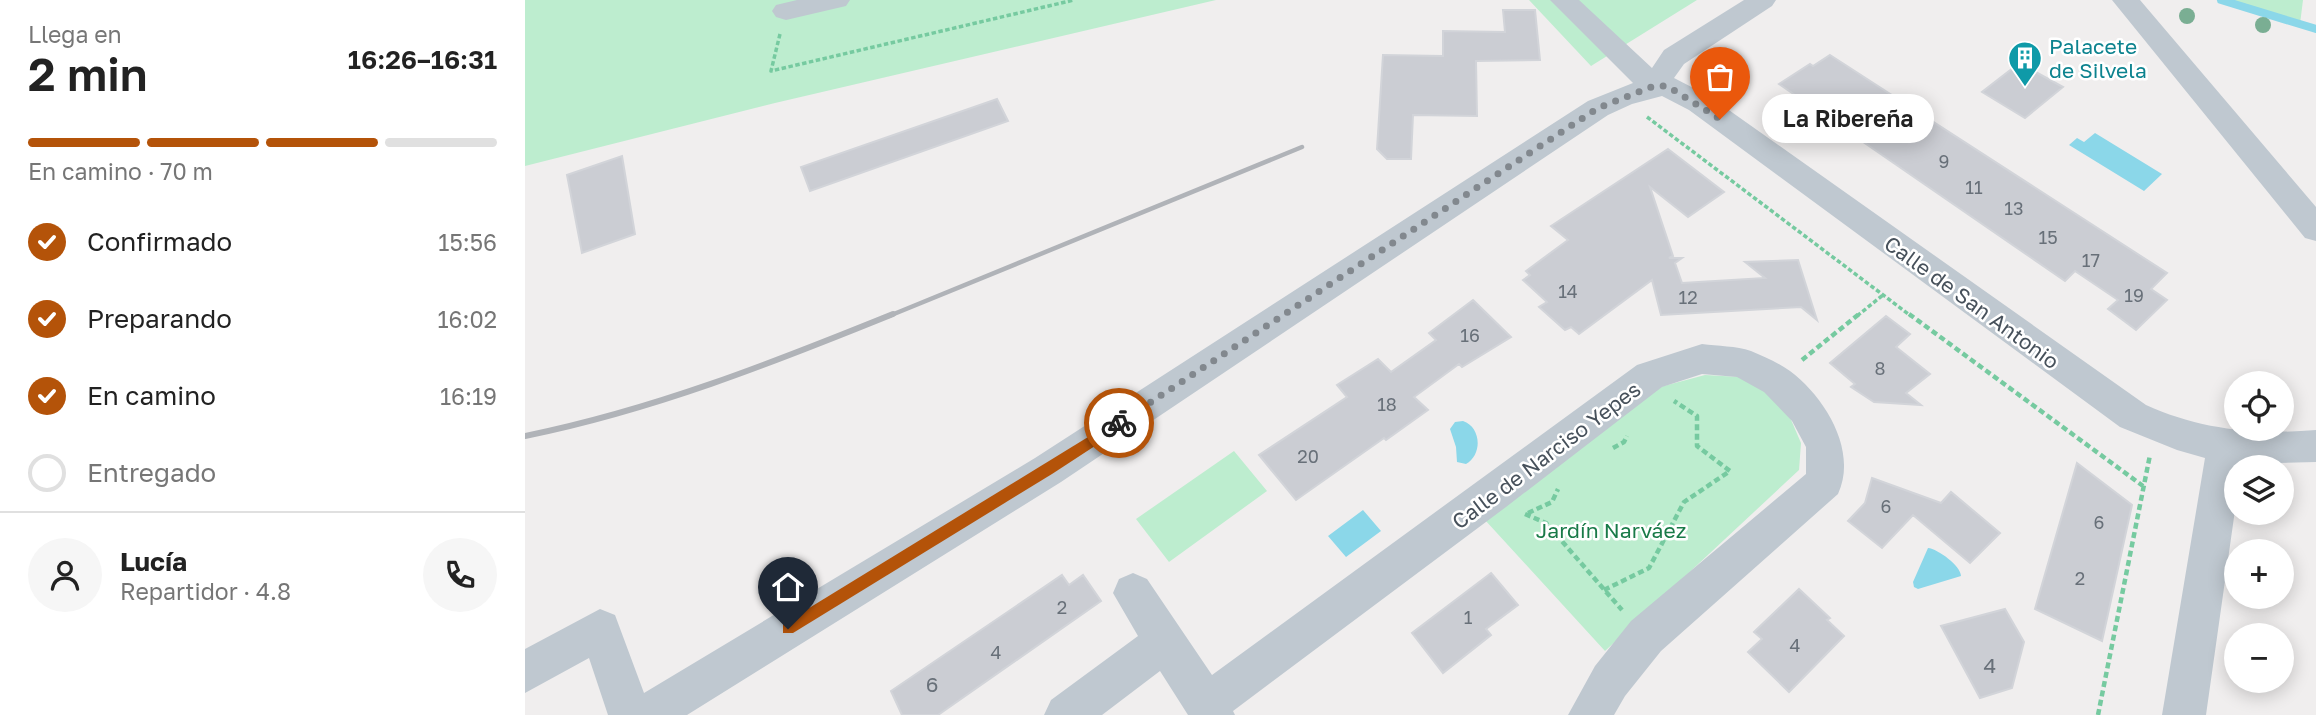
<!DOCTYPE html>
<html lang="es">
<meta charset="utf-8">
<style>
:root{--surface:#fff;--page:#f6f6f6;--text:#222;--muted:#767676;--line:#e0e0e0;--accent:#b45309}
body{margin:0;font-family:"Golos Text",sans-serif;background:var(--page);color:var(--text);height:100vh;display:flex;flex-direction:column;font-size:26px;white-space:nowrap}
*{box-sizing:border-box;margin:0}
p{font-size:23px;color:var(--muted)}
.icon{flex:none;width:38px;height:38px;fill:none;stroke:currentColor;stroke-width:2;stroke-linecap:round;stroke-linejoin:round}
.map{position:relative;flex:1;overflow:hidden}
.sheet{display:flex;flex-direction:column;background:var(--surface);width:525px}
.sheet>*{flex:none}
.buttons{position:absolute;left:1699px;top:371px;display:grid;gap:14px}
.buttons a{display:grid;place-items:center;width:70px;height:70px;border-radius:50%;background:var(--surface);box-shadow:0 4px 18px #0003;font-size:35px}
.pin{position:absolute;display:grid;place-items:center;width:60px;height:60px;color:#fff;margin:-72px -30px;border-radius:50% 50% 50% 0;rotate:-45deg;box-shadow:0 0 7px #0007}
.pin .icon{rotate:45deg}
.courier{position:absolute;display:grid;place-items:center;width:70px;height:70px;margin:-35px;border:5px solid #b45309;border-radius:50%;background:#fff;color:#222;box-shadow:0 2px 9px #0007}
.bubble{position:absolute;height:49px;border-radius:24px;background:var(--surface);box-shadow:0 4px 18px #0003;font-size:23px;font-weight:600;line-height:49px;text-align:center}
.head em{font-style:normal;font-weight:600}
.head div{display:flex;flex-direction:column-reverse}
.head{display:flex;align-items:center;justify-content:space-between;height:119px;padding:0 28px}
h1{font-size:46px;font-weight:600;line-height:52px}
.bar{display:grid;grid-template-columns:repeat(4,1fr);gap:10px 7px;align-content:center;height:84px;padding:0 28px}
.bar i{height:9px;border-radius:5px;background:var(--line)}
.bar .current{background:var(--accent)}
.bar p{grid-column:span 4}
.line{display:flex;align-items:center;gap:18px;padding:0 28px;border-top:2px solid var(--line)}
.line div{flex:1}
.round{display:grid;place-items:center;flex:none;width:74px;height:74px;border-radius:37px;background:var(--page)}
ol{padding:0 28px;list-style:none}
li{display:flex;align-items:center;gap:21px;height:77px}
li p{margin-inline-start:auto}
li .icon{padding:7px;border-radius:50%;background:var(--accent);color:#fff;stroke-width:4}
li:last-child{color:var(--muted)}
li i{width:38px;height:38px;border:4px solid var(--line);border-radius:50%}
main{display:flex;flex:1;min-height:0}
.map>svg:first-child{display:block}
</style>
<main>
<section class="sheet">
<div class="head"><div><h1>2 min</h1><p>Llega en</p></div><em>16:26–16:31</em></div>
<div class="bar"><i class="current"></i><i class="current"></i><i class="current"></i><i></i><p>En camino · 70 m</p></div>
<ol>
<li><svg class="icon" aria-label="check" viewBox="0 0 24 24"><path d="M5 12l5 5 9-10"/></svg>Confirmado<p>15:56</p></li>
<li><svg class="icon" aria-label="check" viewBox="0 0 24 24"><path d="M5 12l5 5 9-10"/></svg>Preparando<p>16:02</p></li>
<li><svg class="icon" aria-label="check" viewBox="0 0 24 24"><path d="M5 12l5 5 9-10"/></svg>En camino<p>16:19</p></li>
<li><i></i>Entregado</li>
</ol>
<div class="line" style="height:126px"><a class="round"><svg class="icon" aria-label="person" viewBox="0 0 24 24"><circle cx="12" cy="8" r="4"/><path d="M4 21q1-7 8-7t8 7"/></svg></a><div><b>Lucía</b><p>Repartidor · 4.8</p></div><a class="round"><svg class="icon" aria-label="phone" viewBox="0 0 24 24"><path d="M5 4h4l2 5-3 2q2 4 5 5l2-3 5 2v4C11 20 4 13 5 4z"/></svg></a></div>
</section>
<div class="map">
<svg width="1791" height="715" viewBox="0 0 1791 715">
<rect width="100%" height="100%" fill="#f0eeee"/>
<path fill="#bdedcf" d="M 0,0 L 691,0 L 250,103 L 0,166 Z
M 1004,0 L 1172,0 L 1066,66 Z
M 1696,0 L 1778,0 L 1775,24 Z
M 1180,375 L 1215,377 L 1240,391 L 1264,415 L 1276,443 L 1274,470 L 1080,651 L 960,520 L 1135,387 Z
M 709,451 L 742,491 L 644,562 L 611,519 Z"/>
<path fill="#8bd7e9" d="M 1570,133 L 1637,174 L 1619,191 L 1544,145 L 1552,138 L 1559,142 Z
M 938,421 C 956,427 958,454 941,464 L 932,462 L 931,447 L 925,429 L 930,422 Z
M 838,510 L 856,531 L 821,557 L 803,536 Z
M 1403,548 C 1413,549 1436,566 1436,576 L 1393,589 L 1389,587 L 1388,582 Z"/>
<g fill="none" stroke-linecap="round" stroke-linejoin="round">
<path stroke="#8bd7e9" stroke-width="8" d="M 1696,0 L 1791,29"/>
</g>
<path fill="#cbcdd3" stroke="#d2d4d9" stroke-width="2" d="M 978,10 L 1010,10 L 1015,60 L 951,61 L 952,116 L 888,115 L 886,159 L 862,159 L 852,149 L 858,55 L 918,56 L 918,31 L 980,32 Z
M 1305,55 L 1642,273 L 1626,289 L 1642,300 L 1611,330 L 1583,309 L 1593,300 L 1550,271 L 1540,281 L 1254,84 L 1285,64 L 1288,66 Z
M 1502,57 L 1507,70 L 1538,87 L 1500,118 L 1457,92 Z
M 472,99 L 483,121 L 285,191 L 276,167 Z
M 1143,149 L 1199,192 L 1163,217 L 1125,187 L 1148,256 L 1144,258 L 1157,258 L 1150,263 L 1157,283 L 1240,278 L 1220,262 L 1273,260 L 1292,320 L 1276,307 L 1136,315 L 1127,280 L 1054,334 L 1046,327 L 1040,330 L 1014,307 L 1022,302 L 998,280 L 1005,275 L 1001,271 L 1043,240 L 1026,226 Z
M 97,156 L 110,234 L 57,253 L 42,175 Z
M 948,300 L 986,337 L 937,367 L 934,364 L 889,397 L 903,410 L 861,440 L 859,438 L 771,500 L 734,455 L 822,397 L 812,385 L 853,359 L 866,372 L 911,340 L 904,333 Z
M 1361,316 L 1385,334 L 1371,347 L 1405,374 L 1381,393 L 1396,405 L 1349,402 L 1326,387 L 1330,384 L 1305,363 Z
M 1552,463 L 1607,505 L 1577,641 L 1510,609 Z
M 1347,478 L 1416,503 L 1426,492 L 1475,533 L 1445,563 L 1388,515 L 1357,548 L 1323,521 L 1340,503 Z
M 966,573 L 993,605 L 961,629 L 966,635 L 918,673 L 887,633 Z
M 537,575 L 544,585 L 558,575 L 576,601 L 413,715 L 377,715 L 366,691 Z
M 1274,589 L 1305,618 L 1302,620 L 1319,636 L 1264,692 L 1223,652 L 1237,639 L 1229,632 Z
M 1480,609 L 1499,642 L 1487,688 L 1455,698 L 1416,626 Z"/>
<g fill="none" stroke-linecap="round" stroke-linejoin="round">
<path stroke="#76caa0" stroke-width="3.5" stroke-dasharray="4.5 2.5" stroke-linecap="butt" d="M 255,34 L 246,71 L 549,0
M 1122,117 L 1386,316
M 1332,316 L 1358,295"/>
<path stroke="#76caa0" stroke-width="4.5" stroke-dasharray="6 3.5" stroke-linecap="butt" d="M 1384,314 L 1618,486
M 1277,360 L 1334,314
M 1088,448 L 1099,442 L 1102,436
M 1003,513 L 1027,502 L 1033,489
M 1000,514 L 1021,523 L 1097,610
M 1079,590 L 1124,568 L 1159,502 L 1205,471 L 1172,446 L 1172,416 L 1149,401
M 1573,715 L 1625,455"/>
<path fill="#bfc8d0" fill-rule="evenodd" d="M 272,0 L 325,0 L 321,6 L 261,20 L 251,17 L 247,11 L 251,5 Z
M 1025,0 L 1054,0 L 1127,68 L 1139,50 L 1219,0 L 1251,0 L 1247,6 L 1159,64 L 1149,78 L 1184,96 L 1621,405 C 1676,430 1732,435 1791,430 L 1791,462 L 1716,464 L 1716,467 L 1712,467 L 1712,496 L 1681,715 L 1637,715 L 1680,458 L 1652,450 L 1595,427 L 1164,110 L 1137,96 L 1107,104 L 1083,115 L 536,482 L 162,715 L 83,715 L 64,658 L 0,693 L 0,649 L 75,609 L 90,615 L 119,693 L 510,458 L 1063,101 L 1108,83 Z
M 1587,0 L 1615,0 L 1791,207 L 1791,241 L 1780,238 Z
M 1177,344 C 1193,346 1211,346 1226,351 C 1238,356 1254,363 1265,371 C 1300,397 1333,451 1313,494 L 1136,651 L 1100,696 L 1089,715 L 1043,715 L 1070,666 L 1106,621 L 1281,474 L 1281,447 L 1267,421 L 1239,392 L 1212,377 L 1177,374 L 1137,387 L 981,507 L 708,711 L 710,715 L 663,715 L 635,671 L 577,715 L 519,715 L 526,700 L 613,636 L 588,593 L 594,579 L 608,573 L 622,579 L 687,675 L 1112,365 Z"/>
<path stroke="#b0b3b8" stroke-width="4.5" d="M 364,316 L 777,147"/>
<path stroke="#b0b3b8" stroke-width="6" d="M 0,436 C 128,410 247,363 368,314"/>
</g>
<g fill="#7aae93">
<circle cx="1662" cy="16" r="8"/>
<circle cx="1738" cy="25" r="8"/>
</g>
<path fill="#b45309" d="M 594,418 L 600,423 L 599,427 L 527,474 L 268,633 L 258,633 L 258,624 Z"/>
<g fill="none" stroke-linecap="round" stroke-linejoin="round">
<path stroke="#82888e" stroke-width="7" stroke-dasharray="0 12.6" d="M 594,423 L 1073,108 L 1129,86 L 1142,86 L 1195,119"/>
</g>
<defs>
<g id="building-pin" transform="scale(1.75)"><path d="M0 17L-7.5 6A9.5 9.5 0 1 1 7.5 6Z" fill="#0f9aa8" stroke="#fff"/><path d="M-4-6H4V6H1V3H-1V6H-4ZM-2.5-4.3h1.7v1.8h-1.7ZM.8-4.3h1.7v1.8H.8ZM-2.5-1h1.7V.8h-1.7ZM.8-1h1.7V.8H.8Z" fill="#fff"/></g>
</defs>
<g fill-rule="evenodd">
<use href="#building-pin" x="1500" y="58"/>
</g>
<g text-anchor="middle" dominant-baseline="central" stroke-width="5" stroke-linejoin="round" paint-order="stroke">
<g font-size="18" fill="#687079">
<text x="1419" y="161">9</text>
<text x="1449" y="187">11</text>
<text x="1489" y="208">13</text>
<text x="1523" y="237">15</text>
<text x="1566" y="260">17</text>
<text x="1043" y="291">14</text>
<text x="1609" y="295">19</text>
<text x="1163" y="297">12</text>
<text x="945" y="335">16</text>
<text x="1355" y="368">8</text>
<text x="862" y="404">18</text>
<text x="783" y="456">20</text>
<text x="1361" y="506">6</text>
<text x="1574" y="522">6</text>
<text x="1555" y="578">2</text>
<text x="537" y="607">2</text>
<text x="943" y="617">1</text>
<text x="1270" y="645">4</text>
<text x="471" y="652">4</text>
</g>
<g font-size="21" fill="#0d838f" stroke="#fff" text-anchor="start">
<text x="1524" y="46">Palacete<tspan x="1524" dy="24">de Silvela</tspan></text>
</g>
<g font-size="21" fill="#47515b" stroke="#fff">
<text transform="translate(1447 302) rotate(36)">Calle de San Antonio</text>
<text transform="translate(1021 455) rotate(-37)">Calle de Narciso Yepes</text>
</g>
<g font-size="21" fill="#197a48" stroke="#fff">
<text x="1086" y="530">Jardín Narváez</text>
</g>
<g font-size="21" fill="#687079">
<text x="1465" y="665">4</text>
<text x="407" y="684">6</text>
</g>
</g>
</svg>
<div class="buttons">
<a><svg class="icon" aria-label="locate" viewBox="0 0 24 24"><circle cx="12" cy="12" r="6"/><path d="M12 2v4M12 18v4M2 12h4M18 12h4"/></svg></a>
<a><svg class="icon" aria-label="layers" viewBox="0 0 24 24"><path d="M12 4l9 5-9 5-9-5zM3 14l9 5 9-5"/></svg></a>
<a>+</a>
<a>−</a>
</div>
<div class="pin" style="left:1195px;top:119px;background:#ea580c"><svg class="icon" aria-label="bag" viewBox="0 0 24 24"><path d="M5 8h14l-1 12H6zM9 8a3 3 0 0 1 6 0"/></svg></div>
<div class="pin" style="left:263px;top:629px;background:#1f2937"><svg class="icon" aria-label="home" viewBox="0 0 24 24"><path d="M3 11l9-7 9 7M6 9v11h12V9"/></svg></div>
<div class="courier" style="left:594px;top:423px"><svg class="icon" aria-label="bike" viewBox="0 0 24 24"><circle cx="6" cy="16" r="4"/><circle cx="18" cy="16" r="4"/><path d="M6 16l4-8h5l3 8M10 8l3 8H6M13 5h3"/></svg></div>
<div class="bubble" style="left:1237px;top:94px;width:172px">La Ribereña</div>
</div>
</main>
